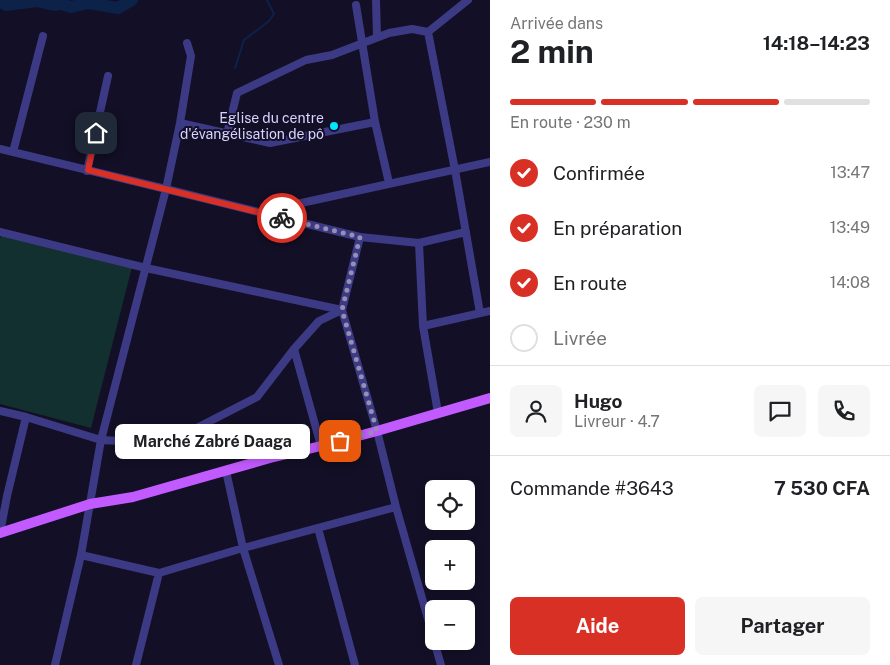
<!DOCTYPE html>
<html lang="fr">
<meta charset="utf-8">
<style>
:root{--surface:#fff;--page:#f6f6f6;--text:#202124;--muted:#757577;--line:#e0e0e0;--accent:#d93025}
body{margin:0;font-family:"Public Sans",sans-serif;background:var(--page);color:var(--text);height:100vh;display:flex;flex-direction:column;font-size:19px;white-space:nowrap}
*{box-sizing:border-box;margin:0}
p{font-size:16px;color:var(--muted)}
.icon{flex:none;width:28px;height:28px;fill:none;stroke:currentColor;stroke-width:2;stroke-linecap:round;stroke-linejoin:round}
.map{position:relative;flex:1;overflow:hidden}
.details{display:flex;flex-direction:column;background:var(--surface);width:400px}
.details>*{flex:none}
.fabs{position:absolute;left:425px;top:480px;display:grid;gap:10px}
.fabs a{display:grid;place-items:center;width:50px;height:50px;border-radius:8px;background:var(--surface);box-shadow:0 2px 8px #0003;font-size:25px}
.pin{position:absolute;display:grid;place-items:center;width:42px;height:42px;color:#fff;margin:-21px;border-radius:10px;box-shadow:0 2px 8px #0006}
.courier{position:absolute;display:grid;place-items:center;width:50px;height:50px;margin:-25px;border:4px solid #d93025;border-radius:50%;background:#fff;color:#222;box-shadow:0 1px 6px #0007}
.bubble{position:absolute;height:35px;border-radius:8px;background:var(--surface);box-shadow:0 2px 8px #0003;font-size:16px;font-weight:700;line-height:35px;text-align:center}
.overview em{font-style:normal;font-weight:700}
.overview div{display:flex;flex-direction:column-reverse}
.overview{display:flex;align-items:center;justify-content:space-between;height:85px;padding:0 20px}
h1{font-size:32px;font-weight:700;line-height:38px}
.bar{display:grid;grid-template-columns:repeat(4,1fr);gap:8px 5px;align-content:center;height:60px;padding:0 20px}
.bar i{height:6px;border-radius:4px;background:var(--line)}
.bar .active{background:var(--accent)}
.bar p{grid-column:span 4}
.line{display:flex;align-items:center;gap:12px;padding:0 20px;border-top:1px solid var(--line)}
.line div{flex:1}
.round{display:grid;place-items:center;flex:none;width:52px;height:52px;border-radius:8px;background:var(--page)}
ol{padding:0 20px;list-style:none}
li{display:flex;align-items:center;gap:15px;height:55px}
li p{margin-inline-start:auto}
li .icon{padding:5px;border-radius:50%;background:var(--accent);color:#fff;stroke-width:4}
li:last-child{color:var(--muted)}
li i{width:28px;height:28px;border:2px solid var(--line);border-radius:50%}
.action{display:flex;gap:10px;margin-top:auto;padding:10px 20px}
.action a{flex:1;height:58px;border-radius:8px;background:var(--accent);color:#fff;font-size:20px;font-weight:700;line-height:58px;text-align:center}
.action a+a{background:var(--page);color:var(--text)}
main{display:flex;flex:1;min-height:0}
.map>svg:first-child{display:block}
</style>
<main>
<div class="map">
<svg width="490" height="665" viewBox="0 0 490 665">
<rect width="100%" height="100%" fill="#130f26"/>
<path fill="#12302f" d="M 2,233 L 132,267 L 91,428 L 0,404 L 0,239 Z"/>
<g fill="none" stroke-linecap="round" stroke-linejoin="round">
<path stroke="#0c2248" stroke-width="2" d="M 235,68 L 244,40 L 269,21 L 274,14 L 267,0"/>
<path stroke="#0c2248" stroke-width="12" d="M 0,1 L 6,5 L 37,1 L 54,5 L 61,4 L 71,7 L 88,3 L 118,8 L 132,0"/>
<path stroke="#3d3a85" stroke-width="8" d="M 376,0 L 377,37
M 356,5 L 375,122 L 389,183
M 428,32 L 455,170 L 480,313
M 187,43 L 191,56 L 180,123 L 166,189 L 360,237 L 419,243 L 423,326 L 438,413
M 180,123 L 270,143 L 375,122
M 227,134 L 237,93 L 306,60 L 332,55 L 389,33 L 412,29 L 428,32 L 468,0
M 0,149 L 166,189 L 101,440 L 81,555 L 55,665
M 13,152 L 43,36
M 87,171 L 108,76
M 260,212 L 490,162
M 0,232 L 146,268 L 342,310
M 360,237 L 342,310 L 377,431 L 396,507 L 434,640
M 419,243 L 466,232
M 423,326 L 490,311
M 294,349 L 321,446
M 0,411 L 26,417 L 101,440 L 180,444 L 268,457
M 180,444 L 185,434 L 257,397 L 294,349 L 319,321 L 342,310
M 226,471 L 243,548 L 279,665
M 318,528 L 355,665
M 0,533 L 7,496 L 26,417
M 81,555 L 159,573 L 136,665
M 159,573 L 243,548 L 396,507
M 434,641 L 441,665"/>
<path stroke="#c25bff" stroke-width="10" d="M 0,533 L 90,504 L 133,497 L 270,458 L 321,446 L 377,431 L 490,398"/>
</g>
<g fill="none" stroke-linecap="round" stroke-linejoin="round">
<path stroke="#948fb3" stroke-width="5" stroke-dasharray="0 9" d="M 282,218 L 360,237 L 342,310 L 377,431 L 340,441"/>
<path stroke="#d93025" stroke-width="6" d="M 96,133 L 88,170 L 282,218"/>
</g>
<circle fill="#00e5ff" stroke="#130f26" stroke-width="2" cx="334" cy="126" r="5"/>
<g text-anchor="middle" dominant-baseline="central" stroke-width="4" stroke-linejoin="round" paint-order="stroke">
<g font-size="14" fill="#d9d4ff" stroke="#130f26" text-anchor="end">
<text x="324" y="118">Eglise du centre<tspan x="324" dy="16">d'évangélisation de pô</tspan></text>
</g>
</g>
</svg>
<div class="fabs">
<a><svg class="icon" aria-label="locate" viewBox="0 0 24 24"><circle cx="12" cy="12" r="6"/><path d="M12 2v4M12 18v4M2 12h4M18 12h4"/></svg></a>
<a>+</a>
<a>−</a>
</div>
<div class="pin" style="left:340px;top:441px;background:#ea580c"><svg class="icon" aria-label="bag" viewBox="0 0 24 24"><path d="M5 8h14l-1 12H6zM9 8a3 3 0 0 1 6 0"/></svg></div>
<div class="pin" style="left:96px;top:133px;background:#1f2937"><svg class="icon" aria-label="home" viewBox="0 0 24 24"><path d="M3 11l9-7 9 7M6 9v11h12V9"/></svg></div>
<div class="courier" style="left:282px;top:218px"><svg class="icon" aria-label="bike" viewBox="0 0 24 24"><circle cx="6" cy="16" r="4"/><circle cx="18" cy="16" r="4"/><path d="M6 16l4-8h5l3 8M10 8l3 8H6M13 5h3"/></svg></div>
<div class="bubble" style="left:115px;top:424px;width:195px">Marché Zabré Daaga</div>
</div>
<section class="details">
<div class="overview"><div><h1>2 min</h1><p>Arrivée dans</p></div><em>14:18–14:23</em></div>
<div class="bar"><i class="active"></i><i class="active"></i><i class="active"></i><i></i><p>En route · 230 m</p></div>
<ol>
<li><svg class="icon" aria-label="check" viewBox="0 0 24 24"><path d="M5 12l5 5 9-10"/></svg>Confirmée<p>13:47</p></li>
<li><svg class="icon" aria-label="check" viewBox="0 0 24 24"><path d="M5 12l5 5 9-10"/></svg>En préparation<p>13:49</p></li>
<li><svg class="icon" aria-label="check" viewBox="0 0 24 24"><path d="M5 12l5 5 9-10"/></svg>En route<p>14:08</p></li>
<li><i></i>Livrée</li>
</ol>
<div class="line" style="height:90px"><a class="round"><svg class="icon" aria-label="person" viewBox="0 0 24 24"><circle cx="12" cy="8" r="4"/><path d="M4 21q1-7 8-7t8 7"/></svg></a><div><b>Hugo</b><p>Livreur · 4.7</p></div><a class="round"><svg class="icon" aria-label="chat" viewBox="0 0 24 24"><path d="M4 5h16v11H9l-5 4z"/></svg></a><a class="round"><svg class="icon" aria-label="phone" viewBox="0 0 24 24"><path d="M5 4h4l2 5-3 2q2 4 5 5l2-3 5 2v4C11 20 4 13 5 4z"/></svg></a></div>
<div class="line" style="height:65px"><div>Commande #3643</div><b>7 530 CFA</b></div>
<div class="action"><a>Aide</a><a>Partager</a></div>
</section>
</main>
